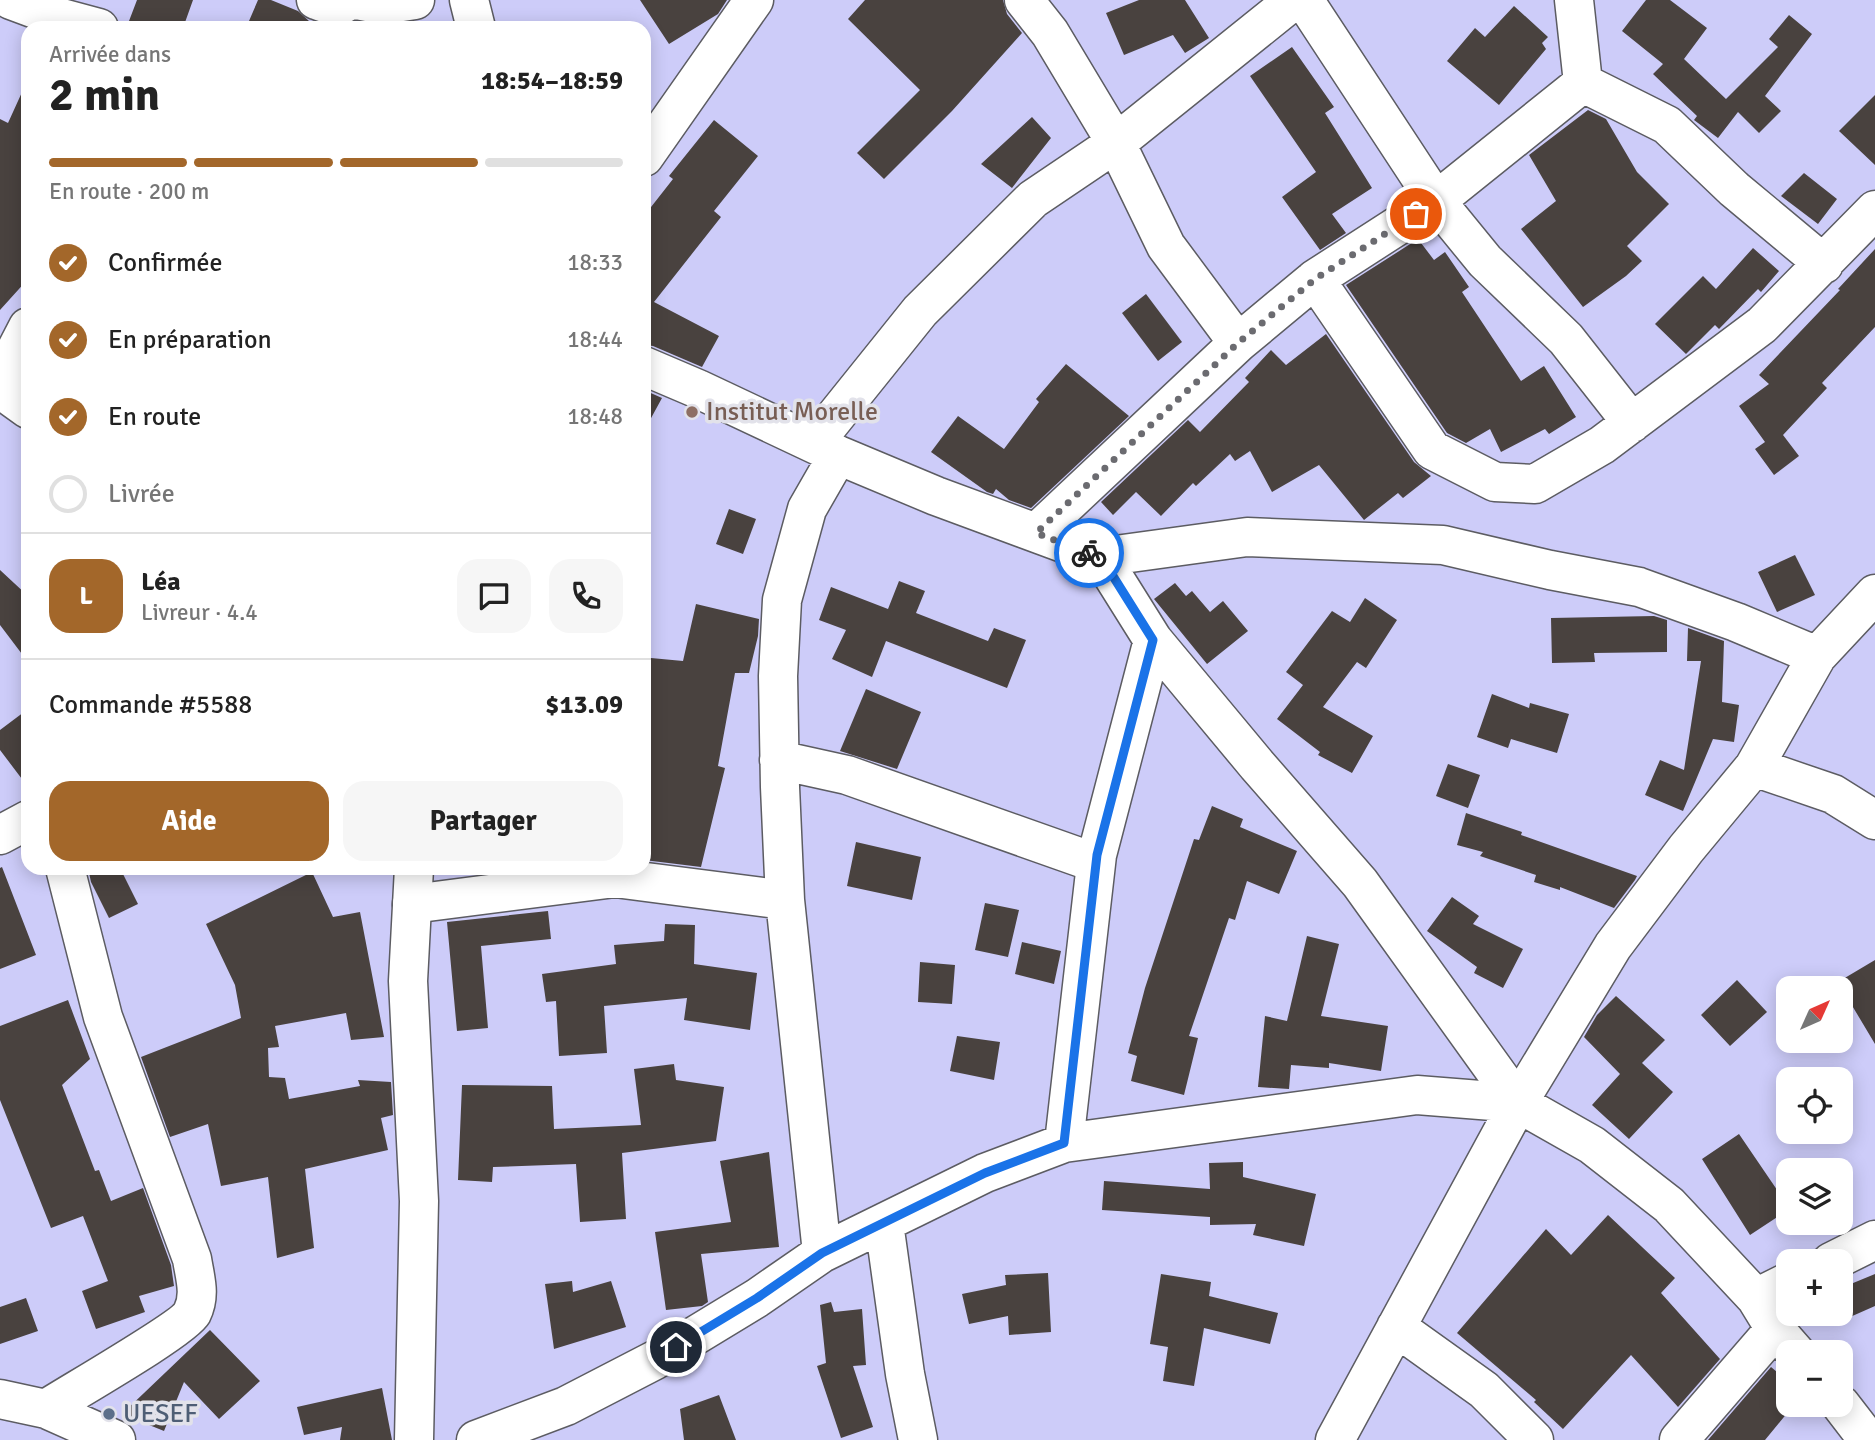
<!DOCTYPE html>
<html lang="fr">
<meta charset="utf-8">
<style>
:root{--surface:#fff;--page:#f6f6f6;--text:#222;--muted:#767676;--line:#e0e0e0;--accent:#a3672a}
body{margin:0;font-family:Signika,sans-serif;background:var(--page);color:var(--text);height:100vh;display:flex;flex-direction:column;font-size:26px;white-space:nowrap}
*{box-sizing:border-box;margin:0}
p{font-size:23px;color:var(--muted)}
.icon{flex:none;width:38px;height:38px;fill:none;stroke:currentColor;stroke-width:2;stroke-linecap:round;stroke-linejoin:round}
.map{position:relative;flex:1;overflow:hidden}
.sheet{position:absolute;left:21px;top:21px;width:630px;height:854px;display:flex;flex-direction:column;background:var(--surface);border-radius:21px;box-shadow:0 4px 18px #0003}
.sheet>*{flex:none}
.needle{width:46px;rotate:45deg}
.tools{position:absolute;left:1776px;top:976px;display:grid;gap:14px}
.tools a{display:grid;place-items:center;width:77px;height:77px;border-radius:14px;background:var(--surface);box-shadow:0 4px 18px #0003;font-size:35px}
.pin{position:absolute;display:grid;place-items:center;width:60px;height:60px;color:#fff;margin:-30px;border:4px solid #fff;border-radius:50%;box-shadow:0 2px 7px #0007}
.courier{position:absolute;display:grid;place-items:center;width:70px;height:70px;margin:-35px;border:5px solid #1a73e8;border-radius:50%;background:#fff;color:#222;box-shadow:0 2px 9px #0007}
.summary em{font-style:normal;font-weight:700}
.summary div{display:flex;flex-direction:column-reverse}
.summary{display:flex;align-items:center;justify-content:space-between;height:119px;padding:0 28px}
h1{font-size:46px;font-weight:700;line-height:52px}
.bar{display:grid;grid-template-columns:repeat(4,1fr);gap:10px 7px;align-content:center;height:84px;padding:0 28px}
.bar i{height:9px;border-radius:5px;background:var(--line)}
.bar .selected{background:var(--accent)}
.bar p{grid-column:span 4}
.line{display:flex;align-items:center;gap:18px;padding:0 28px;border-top:2px solid var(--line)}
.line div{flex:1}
.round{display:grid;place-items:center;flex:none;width:74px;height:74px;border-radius:21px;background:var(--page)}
ol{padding:0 28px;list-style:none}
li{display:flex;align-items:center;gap:21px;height:77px}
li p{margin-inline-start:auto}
li .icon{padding:7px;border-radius:50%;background:var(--accent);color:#fff;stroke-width:4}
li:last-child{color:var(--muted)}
li i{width:38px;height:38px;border:4px solid var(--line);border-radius:50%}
.button{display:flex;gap:14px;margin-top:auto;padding:14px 28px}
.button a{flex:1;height:80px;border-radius:21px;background:var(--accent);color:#fff;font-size:28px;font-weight:700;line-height:80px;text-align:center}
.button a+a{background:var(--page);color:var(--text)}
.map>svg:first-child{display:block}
</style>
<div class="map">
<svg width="1875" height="1440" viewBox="0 0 1875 1440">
<rect width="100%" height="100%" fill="#e2e2ea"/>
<path fill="#cdccf9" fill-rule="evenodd" d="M 0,0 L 1875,0 L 1875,1440 L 0,1440 ZM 28,28 L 644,28 L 644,868 L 28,868 ZM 1788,989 L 1841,989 L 1841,1041 L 1788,1041 ZM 1788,1080 L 1841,1080 L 1841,1132 L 1788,1132 ZM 1788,1171 L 1841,1171 L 1841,1223 L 1788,1223 ZM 1788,1262 L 1841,1262 L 1841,1314 L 1788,1314 ZM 1788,1353 L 1841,1353 L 1841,1405 L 1788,1405 Z"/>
<path fill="#49423f" d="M 137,0 L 193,0 L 183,28 L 148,28 L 129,21 Z
M 258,0 L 271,0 L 298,11 L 309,21 L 337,28 L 246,28 Z
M 640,0 L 727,0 L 718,14 L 669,44 Z
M 865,0 L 1003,0 L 1007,14 L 1022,33 L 952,111 L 884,179 L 857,153 L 920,90 L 848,19 Z
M 1139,0 L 1185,0 L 1209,38 L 1185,53 L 1173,35 L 1124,55 L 1106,13 Z
M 1646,0 L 1670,0 L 1707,28 L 1684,59 L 1726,99 L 1778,47 L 1769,39 L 1789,15 L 1812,34 L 1765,96 L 1781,111 L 1759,133 L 1738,112 L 1718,138 L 1694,120 L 1697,116 L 1653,74 L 1663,64 L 1622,31 Z
M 1514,6 L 1548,37 L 1542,43 L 1546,49 L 1499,105 L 1447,61 L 1475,28 L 1485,37 Z
M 1292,47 L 1334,107 L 1325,113 L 1372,188 L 1332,214 L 1346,233 L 1320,250 L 1282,197 L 1316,172 L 1250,76 Z
M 28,79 L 28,279 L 0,310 L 0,119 L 8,123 Z
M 1875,95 L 1875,165 L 1839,131 Z
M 1588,110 L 1606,119 L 1637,172 L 1669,204 L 1627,246 L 1642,261 L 1626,276 L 1583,307 L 1521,229 L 1556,201 L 1529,155 Z
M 1032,117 L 1051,138 L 1012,188 L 981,164 Z
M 714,120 L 758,156 L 714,211 L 721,217 L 654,302 L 719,336 L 702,367 L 653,346 L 644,345 L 644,216 L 673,179 L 669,176 Z
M 1804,173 L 1837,199 L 1818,224 L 1781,196 Z
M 1418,239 L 1434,260 L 1445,252 L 1469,287 L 1462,292 L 1521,381 L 1544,366 L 1576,417 L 1549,434 L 1545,429 L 1501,452 L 1490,429 L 1466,443 L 1447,433 L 1346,285 Z
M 1753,248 L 1779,271 L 1761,292 L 1758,289 L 1719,329 L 1715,325 L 1686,354 L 1655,324 L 1703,276 L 1716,289 Z
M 1875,249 L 1875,327 L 1822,383 L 1827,388 L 1783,435 L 1799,456 L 1774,475 L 1755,449 L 1765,442 L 1739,406 L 1769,384 L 1759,375 L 1840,290 L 1838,289 Z
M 1146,294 L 1182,342 L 1158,361 L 1122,313 Z
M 1326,334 L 1414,462 L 1431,476 L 1403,498 L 1398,493 L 1364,520 L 1319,465 L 1272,492 L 1250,451 L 1235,461 L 1230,454 L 1196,486 L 1193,483 L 1161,516 L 1136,492 L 1113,515 L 1101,502 L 1188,420 L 1200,432 L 1249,382 L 1245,378 L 1271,350 L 1286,365 Z
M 1066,364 L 1129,416 L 1031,508 L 1009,500 L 996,489 L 993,494 L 987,492 L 931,452 L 958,416 L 1004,449 L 1039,402 L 1036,399 Z
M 644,390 L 662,398 L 644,431 Z
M 729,509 L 756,519 L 743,554 L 716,544 Z
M 1795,555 L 1815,595 L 1777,612 L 1758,572 Z
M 0,570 L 28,596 L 28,662 L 0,625 Z
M 899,581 L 925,591 L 916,613 L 988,641 L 994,628 L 1026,640 L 1007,688 L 886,641 L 872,677 L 832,659 L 846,630 L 819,620 L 831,587 L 888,609 Z
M 1175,583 L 1186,596 L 1192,591 L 1210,612 L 1223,601 L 1248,631 L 1207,664 L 1154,599 Z
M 1365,598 L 1397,620 L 1366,668 L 1357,662 L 1323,707 L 1373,736 L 1352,773 L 1318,755 L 1320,752 L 1277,719 L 1303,685 L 1286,672 L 1332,611 L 1350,622 Z
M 696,604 L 759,619 L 758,636 L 749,673 L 735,673 L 718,766 L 725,768 L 701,867 L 644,860 L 644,731 L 651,658 L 683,661 Z
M 1654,616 L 1667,620 L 1667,652 L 1594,653 L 1595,662 L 1552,663 L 1551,618 Z
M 1688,628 L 1724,641 L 1722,702 L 1739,705 L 1734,742 L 1713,739 L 1683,811 L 1645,795 L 1660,760 L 1684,770 L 1701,661 L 1687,661 Z
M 866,689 L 921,712 L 897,769 L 840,751 Z
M 1492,694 L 1529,708 L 1530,703 L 1569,714 L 1557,753 L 1511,739 L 1508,748 L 1477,737 Z
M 28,709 L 28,787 L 0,750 L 0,730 Z
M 1448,764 L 1480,775 L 1468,808 L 1436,796 Z
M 1212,806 L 1243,819 L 1240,827 L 1297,851 L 1279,894 L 1247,881 L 1235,920 L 1229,918 L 1189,1036 L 1198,1038 L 1184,1095 L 1131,1081 L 1137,1056 L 1128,1053 L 1145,988 L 1194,839 L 1199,840 Z
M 1466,813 L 1522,832 L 1521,835 L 1637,876 L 1635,880 L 1614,908 L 1560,887 L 1560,890 L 1534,882 L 1536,875 L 1480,856 L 1483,852 L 1457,845 Z
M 856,842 L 921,857 L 912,900 L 847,886 Z
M 2,867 L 36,955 L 0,969 L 0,868 Z
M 88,868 L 120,868 L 138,904 L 109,918 L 91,882 Z
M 312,872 L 333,917 L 360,912 L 384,1037 L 351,1040 L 346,1013 L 275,1026 L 279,1047 L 268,1048 L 269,1077 L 285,1078 L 289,1099 L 360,1086 L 358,1080 L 391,1082 L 393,1115 L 381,1118 L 388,1150 L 305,1169 L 314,1248 L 277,1258 L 268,1177 L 221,1186 L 208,1124 L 170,1137 L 141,1057 L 241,1018 L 235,985 L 206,924 Z
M 1452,897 L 1479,916 L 1473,924 L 1523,949 L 1503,988 L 1474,973 L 1477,967 L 1427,931 Z
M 985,903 L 1019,910 L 1008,957 L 975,950 Z
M 548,911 L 551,939 L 481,946 L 488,1028 L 457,1031 L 447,922 Z
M 665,924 L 695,925 L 694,964 L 757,973 L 750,1030 L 684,1020 L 687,998 L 604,1006 L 607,1053 L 559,1056 L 556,1001 L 546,1002 L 542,974 L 616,964 L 614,945 L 664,941 Z
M 1307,936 L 1339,944 L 1321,1016 L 1388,1026 L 1381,1071 L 1329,1063 L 1329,1068 L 1291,1065 L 1289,1089 L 1258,1087 L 1265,1016 L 1287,1021 Z
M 1022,942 L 1061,951 L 1054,984 L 1015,974 Z
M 1875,960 L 1875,1044 L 1838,982 Z
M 920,962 L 955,965 L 952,1004 L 918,1002 Z
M 1737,980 L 1767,1012 L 1730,1046 L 1701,1015 Z
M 1616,996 L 1665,1040 L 1642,1063 L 1673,1092 L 1629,1139 L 1592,1105 L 1620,1074 L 1584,1037 L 1597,1015 Z
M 68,1000 L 90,1059 L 62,1085 L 95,1171 L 99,1170 L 111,1201 L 143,1188 L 171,1265 L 174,1286 L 139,1296 L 145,1312 L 96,1329 L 82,1291 L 108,1281 L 83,1216 L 51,1228 L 0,1100 L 0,1026 Z
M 957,1036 L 1000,1042 L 994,1080 L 950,1071 Z
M 674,1064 L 676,1080 L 724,1087 L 716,1141 L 622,1153 L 626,1219 L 580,1222 L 576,1164 L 493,1167 L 492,1182 L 458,1180 L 462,1085 L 552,1086 L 554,1129 L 641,1125 L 634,1069 Z
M 1739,1134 L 1788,1206 L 1788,1210 L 1750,1235 L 1702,1159 Z
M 769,1152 L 779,1247 L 701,1254 L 708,1302 L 702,1306 L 666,1310 L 655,1232 L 731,1222 L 720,1161 Z
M 1243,1162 L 1243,1177 L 1316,1194 L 1304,1246 L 1253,1235 L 1256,1224 L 1210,1225 L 1210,1217 L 1102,1210 L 1104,1181 L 1210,1189 L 1209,1163 Z
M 1608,1215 L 1675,1278 L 1661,1293 L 1720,1359 L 1678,1407 L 1631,1355 L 1563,1429 L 1534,1402 L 1536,1400 L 1457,1333 L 1546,1229 L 1571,1255 Z
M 1048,1273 L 1051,1332 L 1009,1335 L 1008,1316 L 969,1324 L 962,1294 L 1006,1285 L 1005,1275 Z
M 1161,1274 L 1211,1282 L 1209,1296 L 1278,1313 L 1270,1344 L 1204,1328 L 1194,1386 L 1163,1381 L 1168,1347 L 1150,1344 Z
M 1875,1274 L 1875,1306 L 1841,1321 L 1841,1288 Z
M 572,1281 L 573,1292 L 611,1281 L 626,1327 L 554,1349 L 545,1284 Z
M 26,1298 L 38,1331 L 0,1344 L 0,1307 Z
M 831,1302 L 834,1312 L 862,1309 L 866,1365 L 853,1366 L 873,1427 L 841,1438 L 817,1366 L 826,1363 L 820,1305 Z
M 210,1330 L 260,1381 L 219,1419 L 184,1382 L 164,1431 L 122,1414 Z
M 1771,1367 L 1788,1381 L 1788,1412 L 1765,1440 L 1708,1440 Z
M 382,1388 L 392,1440 L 340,1440 L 342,1427 L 304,1435 L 297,1407 Z
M 719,1395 L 736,1440 L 684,1440 L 680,1409 Z"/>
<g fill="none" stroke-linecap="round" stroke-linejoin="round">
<g stroke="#5c5c62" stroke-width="41">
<path id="street" d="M 11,0 L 54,16 L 99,28
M 316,0 C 328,4 339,10 349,0
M 357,0 L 383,5 L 415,0
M 1024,0 L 1050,33 L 1116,143 L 1166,246 L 1238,343
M 1304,0 L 1436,201 L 1485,261 L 1566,339 L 1632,423
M 1574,0 L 1583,83
M 1583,83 L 1667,125 L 1734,189 L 1824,264
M 644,157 L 754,0
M 1315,279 L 1432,450 L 1495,482 L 1535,484 L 1602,445 L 1762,325 L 1875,210
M 644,366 L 698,389 L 838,455 L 936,496 L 1101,557 L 1247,537 L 1443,545 L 1550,570 L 1639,587 L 1736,622 L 1817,656
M 0,381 L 28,327
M 0,389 L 28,409
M 814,443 L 920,311 L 1033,199 L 1116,143 L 1294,0
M 1036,533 L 1238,343 L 1315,279 L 1436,201 L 1583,83
M 1101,557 L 1153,640 L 1257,765 L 1360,883 L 1518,1103 L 1592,1145 L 1669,1205 L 1756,1298 L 1775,1329 L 1796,1353
M 779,760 L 847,775 L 1096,863
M 1754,767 L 1833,794 L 1875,820
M 0,835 L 28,820
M 412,904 L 615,878 L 785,900
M 1064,1143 L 1097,855 L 1153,640
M 884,1223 L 905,1374 L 918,1440
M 822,1253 L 785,900 L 780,787 L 778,676 L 782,600 L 807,509 L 838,455
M 1831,1262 L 1875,1240
M 1756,1298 L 1788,1282
M 1396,1327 L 1484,1390 L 1534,1440
M 0,1399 L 46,1409 L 116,1440
M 1841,1405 L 1868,1440
M 46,1409 C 69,1394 183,1329 192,1313 C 201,1295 195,1278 192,1259 L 103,1017 L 65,868
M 476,1440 L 566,1406 L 655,1360 L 757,1298 L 822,1253 L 985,1173 L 1064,1143 L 1417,1095 L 1518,1103
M 1335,1440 L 1518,1103 L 1613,946 L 1686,849 L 1754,767 L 1817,656 L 1875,594
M 1679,1440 L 1775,1329"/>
</g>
<g stroke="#5c5c62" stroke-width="41">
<path id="secondary" d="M 469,0 L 476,28
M 414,868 L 408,981 L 419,1201 L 414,1440"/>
</g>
<use href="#street" stroke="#fff" stroke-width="38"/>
<use href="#secondary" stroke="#fff" stroke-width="38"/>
</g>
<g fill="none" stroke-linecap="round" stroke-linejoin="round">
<path stroke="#6b6b70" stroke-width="7" stroke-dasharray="0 12.6" d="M 1089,553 L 1036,533 L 1238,343 L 1315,279 L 1416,214"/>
<path stroke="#1a73e8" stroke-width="9" d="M 676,1347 L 757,1298 L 822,1253 L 985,1173 L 1064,1143 L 1097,855 L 1153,640 L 1101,557 L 1089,553"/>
</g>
<circle fill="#8d6e63" stroke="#e2e2ea" stroke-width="2.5" cx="692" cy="412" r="7"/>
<circle fill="#5c6f8a" stroke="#e2e2ea" stroke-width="2.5" cx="109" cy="1414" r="7"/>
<g text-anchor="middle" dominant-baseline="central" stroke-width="7" stroke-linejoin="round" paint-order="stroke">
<g font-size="26" fill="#785e54" stroke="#e2e2ea" text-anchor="start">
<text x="706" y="412">Institut Morelle</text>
</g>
<g font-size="26" fill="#4e5e75" stroke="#e2e2ea" text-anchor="start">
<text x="123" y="1414">UESEF</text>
</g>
</g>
</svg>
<div class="tools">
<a><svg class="needle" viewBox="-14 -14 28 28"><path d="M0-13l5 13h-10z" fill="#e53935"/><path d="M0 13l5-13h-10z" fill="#767676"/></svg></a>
<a><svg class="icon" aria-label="locate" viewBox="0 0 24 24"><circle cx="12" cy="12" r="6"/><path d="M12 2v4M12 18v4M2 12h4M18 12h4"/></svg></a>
<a><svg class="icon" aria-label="layers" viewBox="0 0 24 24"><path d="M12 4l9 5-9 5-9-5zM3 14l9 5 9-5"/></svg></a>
<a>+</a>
<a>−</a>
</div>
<div class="pin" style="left:1416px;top:214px;background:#ea580c"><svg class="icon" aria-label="bag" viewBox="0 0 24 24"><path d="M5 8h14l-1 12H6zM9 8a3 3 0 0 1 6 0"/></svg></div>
<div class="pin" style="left:676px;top:1347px;background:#1f2937"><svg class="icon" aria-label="home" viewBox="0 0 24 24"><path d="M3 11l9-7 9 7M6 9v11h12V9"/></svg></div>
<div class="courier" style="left:1089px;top:553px"><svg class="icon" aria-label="bike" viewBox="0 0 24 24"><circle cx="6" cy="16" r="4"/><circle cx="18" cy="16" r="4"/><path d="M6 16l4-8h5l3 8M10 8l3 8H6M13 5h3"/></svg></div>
<section class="sheet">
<div class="summary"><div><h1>2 min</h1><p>Arrivée dans</p></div><em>18:54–18:59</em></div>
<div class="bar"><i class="selected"></i><i class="selected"></i><i class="selected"></i><i></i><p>En route · 200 m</p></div>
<ol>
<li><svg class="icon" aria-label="check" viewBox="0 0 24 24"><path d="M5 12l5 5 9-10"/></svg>Confirmée<p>18:33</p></li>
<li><svg class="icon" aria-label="check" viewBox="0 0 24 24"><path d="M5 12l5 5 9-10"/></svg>En préparation<p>18:44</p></li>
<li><svg class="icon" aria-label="check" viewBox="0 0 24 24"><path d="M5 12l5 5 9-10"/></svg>En route<p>18:48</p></li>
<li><i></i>Livrée</li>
</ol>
<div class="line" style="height:126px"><b class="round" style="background:var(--accent);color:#fff">L</b><div><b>Léa</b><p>Livreur · 4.4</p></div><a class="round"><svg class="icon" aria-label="chat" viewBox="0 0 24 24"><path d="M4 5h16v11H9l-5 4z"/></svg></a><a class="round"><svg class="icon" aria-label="phone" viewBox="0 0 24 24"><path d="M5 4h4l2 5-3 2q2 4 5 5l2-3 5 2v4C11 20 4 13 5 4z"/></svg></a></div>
<div class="line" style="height:91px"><div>Commande #5588</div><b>$13.09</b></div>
<div class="button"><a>Aide</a><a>Partager</a></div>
</section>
</div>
